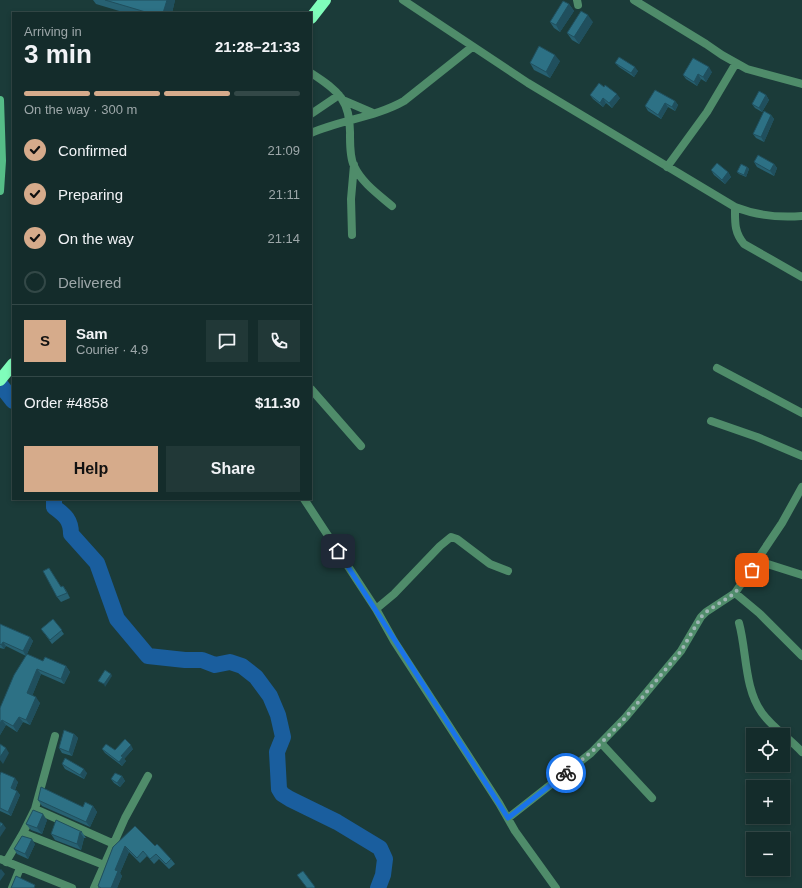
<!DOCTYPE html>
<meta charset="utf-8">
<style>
:root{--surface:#142c2b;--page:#213837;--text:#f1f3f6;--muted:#9da7a9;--line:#334847;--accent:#d6ab8b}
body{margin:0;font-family:Arial,sans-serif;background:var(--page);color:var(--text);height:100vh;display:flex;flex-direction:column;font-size:15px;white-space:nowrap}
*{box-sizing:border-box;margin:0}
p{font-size:13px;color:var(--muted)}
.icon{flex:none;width:22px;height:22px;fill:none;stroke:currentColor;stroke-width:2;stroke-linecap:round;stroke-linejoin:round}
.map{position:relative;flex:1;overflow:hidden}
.details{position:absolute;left:12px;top:12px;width:300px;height:488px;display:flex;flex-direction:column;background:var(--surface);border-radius:0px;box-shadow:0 2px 6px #0003,0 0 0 1px var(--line)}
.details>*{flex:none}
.controls{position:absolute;left:746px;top:728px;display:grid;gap:8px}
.controls a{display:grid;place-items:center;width:44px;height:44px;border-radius:0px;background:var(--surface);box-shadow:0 2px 6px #0003,0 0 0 1px var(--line);font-size:20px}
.pin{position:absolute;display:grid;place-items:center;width:34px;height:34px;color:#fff;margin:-17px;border-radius:8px;box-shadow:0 2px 6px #0006}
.courier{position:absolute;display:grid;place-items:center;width:40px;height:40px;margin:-20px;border:3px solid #1a73e8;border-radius:50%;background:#fff;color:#222;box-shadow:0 1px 5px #0007}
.headline em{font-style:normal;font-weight:800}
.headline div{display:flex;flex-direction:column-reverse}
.headline{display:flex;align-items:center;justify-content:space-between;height:68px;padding:0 12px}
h1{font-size:26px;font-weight:800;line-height:30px}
.bar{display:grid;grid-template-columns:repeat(4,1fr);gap:6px 4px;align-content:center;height:48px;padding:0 12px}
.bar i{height:5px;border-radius:3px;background:var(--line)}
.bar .selected{background:var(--accent)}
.bar p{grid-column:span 4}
.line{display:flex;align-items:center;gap:10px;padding:0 12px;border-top:1px solid var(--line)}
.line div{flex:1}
.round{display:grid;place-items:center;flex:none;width:42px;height:42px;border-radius:0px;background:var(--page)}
ol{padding:0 12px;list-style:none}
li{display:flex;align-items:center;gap:12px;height:44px}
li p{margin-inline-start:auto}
li .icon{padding:4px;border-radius:50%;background:var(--accent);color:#111;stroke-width:4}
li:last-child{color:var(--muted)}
li i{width:22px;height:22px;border:2px solid var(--line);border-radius:50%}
.primary-button{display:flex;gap:8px;margin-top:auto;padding:8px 12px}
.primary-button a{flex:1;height:46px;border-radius:0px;background:var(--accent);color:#111;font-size:16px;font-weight:800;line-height:46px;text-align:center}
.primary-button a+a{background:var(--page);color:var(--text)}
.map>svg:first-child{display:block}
</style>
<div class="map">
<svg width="802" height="888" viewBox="0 0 802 888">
<rect width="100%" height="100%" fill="#1b3b39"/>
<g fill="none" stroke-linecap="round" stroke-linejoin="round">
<path stroke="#1a5e9e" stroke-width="16" d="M 0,384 L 13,401
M 54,499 L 54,507 C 65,515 71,520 71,534 L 97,563 L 117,619 L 148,656 L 185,660 L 202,660 L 215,665 L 230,662 L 242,666 L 256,677 L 270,696 L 278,715 L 283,737 L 277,752 L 279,789 L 282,794 L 290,799 L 337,822 L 380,848 L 385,859 L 383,875 L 378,888"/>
<path stroke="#4f8c6a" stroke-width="8" d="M 403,0 L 528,83 L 735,207 C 735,222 734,232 744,244 L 802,277
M 577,0 L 578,5
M 634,0 L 706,44 L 722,55 L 747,69 L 802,84
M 311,73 C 339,91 351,101 350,136 C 350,145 350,158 354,166 C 362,183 378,194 392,206
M 345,101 L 373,113
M 311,114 L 339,95
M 311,133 C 341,120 376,117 404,101 L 472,47
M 667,167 L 707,112 L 736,63
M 735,207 C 758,216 778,218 802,216
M 352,235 L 351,199 L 354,165
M 717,368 L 802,413
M 311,389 L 361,446
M 711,421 L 757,437 L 802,456
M 304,499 L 376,609 L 394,641 L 499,803 L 515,831 L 556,888
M 758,561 L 802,575
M 735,593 L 759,613 L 802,656
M 376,609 L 394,594 L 440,546 L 451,537 L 457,539 L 490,564 L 508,571
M 739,623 C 747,652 744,688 762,713 C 773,728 789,738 802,752
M 601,743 L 652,798
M 35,809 L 114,844
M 508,818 L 591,753 L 625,718 L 681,651 L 701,617 L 706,612 L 735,593 L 782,523 L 802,487
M 23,833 L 104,865
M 0,859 L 72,888
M 6,862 L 23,833 L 35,809 L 55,736
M 12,888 L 20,868
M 94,888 L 125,818 L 148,776"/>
<path stroke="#55bc87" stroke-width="8" d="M 0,100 L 2,161 L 0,191"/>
<path stroke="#80fdbb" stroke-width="12" d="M 311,18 L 325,0
M 0,380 L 13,364"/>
</g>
<path fill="#276172" d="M 93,0 L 175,0 L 172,13 L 126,13 L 96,4 Z
M 569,4 L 574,11 L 560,32 L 554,28 L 550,22 Z
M 593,22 L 579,44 L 572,40 L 567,33 Z
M 560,61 L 550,78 L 534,70 L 530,63 Z
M 615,63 L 638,71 L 634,77 L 619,67 Z
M 712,72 L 706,82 L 701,79 L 697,86 L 686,79 L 683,75 Z
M 590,95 L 620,98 L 612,108 L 606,103 L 603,107 L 593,99 Z
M 766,95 L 769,100 L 762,112 L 755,108 L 752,104 Z
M 675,101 L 678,105 L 675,111 L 668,107 L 661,119 L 648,111 L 645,106 Z
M 771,115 L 774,119 L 764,142 L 756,138 L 753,134 Z
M 754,162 L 774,164 L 777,168 L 774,176 L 757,167 Z
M 747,167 L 749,169 L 746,177 L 739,174 L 737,172 Z
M 711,170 L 728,172 L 731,177 L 725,184 L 714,175 Z
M 49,568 L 61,587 L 63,586 L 66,590 L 70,598 L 61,602 L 57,597 Z
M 53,619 L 64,634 L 52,644 L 41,629 Z
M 0,624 L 30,637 L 33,641 L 26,656 L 6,646 L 4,649 L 0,648 Z
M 43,661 L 66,666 L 70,672 L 64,684 L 41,674 L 32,696 L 40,703 L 30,725 L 23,722 L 17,732 L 6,725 L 0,735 L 0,708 Z
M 74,734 L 78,738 L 72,756 L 62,753 L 59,748 Z
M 102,749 L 115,750 L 133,749 L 124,759 L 126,761 L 122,766 L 105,753 Z
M 62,764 L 87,773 L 84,779 L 65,769 Z
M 0,775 L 18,782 L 15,790 L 17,791 L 20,795 L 11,816 L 0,811 Z
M 122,776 L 125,781 L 120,787 L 114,783 L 111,779 Z
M 38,800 L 83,807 L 93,806 L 97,812 L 90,827 L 42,806 Z
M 47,820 L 42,834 L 31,830 L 26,824 Z
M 82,832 L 86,838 L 84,838 L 81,850 L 55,840 L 51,834 Z
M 35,844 L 28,859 L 17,854 L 14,849 Z
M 155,846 L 171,859 L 175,864 L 169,869 L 159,859 L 154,864 L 147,856 L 140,863 L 129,852 L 120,873 L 122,876 L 117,888 L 99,888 L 98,886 L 113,847 Z"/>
<path fill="#204f5d" d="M 167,0 L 175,0 L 172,13 L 163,13 Z
M 569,4 L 574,11 L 560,32 L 556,25 Z
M 588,15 L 593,22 L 579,44 L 574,37 Z
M 555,55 L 560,61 L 550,78 L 546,72 Z
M 635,67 L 638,71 L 634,77 L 631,73 Z
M 709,67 L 712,72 L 706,82 L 703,77 Z
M 698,74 L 701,79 L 697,86 L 694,82 Z
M 617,94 L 620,98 L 612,108 L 609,103 Z
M 766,95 L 769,100 L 762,112 L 759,108 Z
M 603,98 L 606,103 L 603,107 L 600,103 Z
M 675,101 L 678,105 L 675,111 L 672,107 Z
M 665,103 L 668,107 L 661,119 L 658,115 Z
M 771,115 L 774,119 L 764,142 L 761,137 Z
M 774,164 L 777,168 L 774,176 L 770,171 Z
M 747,167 L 749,169 L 746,177 L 744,175 Z
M 728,172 L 731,177 L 725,184 L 722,180 Z
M 63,586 L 66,590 L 70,598 L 67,593 Z
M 30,637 L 33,641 L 26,656 L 23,651 Z
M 3,642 L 6,646 L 4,649 L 1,645 Z
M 66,666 L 70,672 L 64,684 L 61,679 Z
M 37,669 L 41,674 L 31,699 L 27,693 Z
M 111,674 L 112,676 L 105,687 L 104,684 Z
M 36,697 L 40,703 L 30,725 L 26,720 Z
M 19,717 L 23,722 L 17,732 L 13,726 Z
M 2,720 L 6,725 L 0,735 L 0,723 Z
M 74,734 L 78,738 L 72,756 L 69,752 Z
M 131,745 L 133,749 L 124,759 L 126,761 L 122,766 L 119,762 L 121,756 Z
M 6,748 L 9,753 L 3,764 L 0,760 L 0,757 Z
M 84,769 L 87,773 L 84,779 L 80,775 Z
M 122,776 L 125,781 L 120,787 L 117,783 Z
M 15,778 L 18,782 L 14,792 L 11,788 Z
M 17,791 L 20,795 L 11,816 L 8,812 Z
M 93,806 L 97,812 L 90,827 L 86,822 Z
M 43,814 L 47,820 L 42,834 L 37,828 Z
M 3,824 L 6,828 L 0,837 L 0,828 Z
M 80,832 L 84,838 L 81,850 L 77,844 Z
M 32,839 L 35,844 L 28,859 L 25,854 Z
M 125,846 L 129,852 L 120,873 L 122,876 L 117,888 L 111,888 L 115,870 Z
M 1,869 L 5,874 L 0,881 L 0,870 Z"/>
<path fill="#2d7185" stroke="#204f5d" d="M 105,0 L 167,0 L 163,13 L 149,13 Z
M 563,1 L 569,4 L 556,25 L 550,22 Z
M 581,11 L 588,15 L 574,37 L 567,33 Z
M 539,46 L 555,55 L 546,72 L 530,63 Z
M 619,57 L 635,67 L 631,73 L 615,63 Z
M 693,58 L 709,67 L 703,77 L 698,74 L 694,82 L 683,75 Z
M 599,83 L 604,87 L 605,85 L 617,94 L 609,103 L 603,98 L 600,103 L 590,95 Z
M 655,90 L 675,101 L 672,107 L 665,103 L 658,115 L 645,106 Z
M 759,91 L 766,95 L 759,108 L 752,104 Z
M 764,111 L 771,115 L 761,137 L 753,134 Z
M 758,155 L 774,164 L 770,171 L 754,162 Z
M 717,163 L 728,172 L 722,180 L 711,170 Z
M 741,164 L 747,167 L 744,175 L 737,172 Z
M 49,568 L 61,587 L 63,586 L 67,593 L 57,597 L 43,571 Z
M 53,619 L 62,630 L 50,640 L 41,629 Z
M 0,624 L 30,637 L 23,651 L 3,642 L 1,645 L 0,644 Z
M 27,654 L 43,661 L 45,657 L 66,666 L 61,679 L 37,669 L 27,693 L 36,697 L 26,720 L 19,717 L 13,726 L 2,720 L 0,723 L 0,708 L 14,675 Z
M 105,670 L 111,674 L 104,684 L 98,681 Z
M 64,730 L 74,734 L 69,752 L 59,748 Z
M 125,739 L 131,745 L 121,756 L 123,757 L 119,762 L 102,749 L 106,744 L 115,750 Z
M 0,744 L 6,748 L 0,757 Z
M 65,758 L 84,769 L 80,775 L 62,764 Z
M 1,772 L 15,778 L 11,788 L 17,791 L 8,812 L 0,808 L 0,775 Z
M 115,773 L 122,776 L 117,783 L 111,779 Z
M 41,787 L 83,807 L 85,802 L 93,806 L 86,822 L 38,800 Z
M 33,810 L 43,814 L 37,828 L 26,824 Z
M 56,820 L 82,832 L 80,832 L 77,844 L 51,834 Z
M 0,822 L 3,824 L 0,828 Z
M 135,826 L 155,846 L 157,844 L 171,859 L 166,864 L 156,854 L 150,859 L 143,851 L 137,858 L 125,846 L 115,870 L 118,871 L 111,888 L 101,888 L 98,886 L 113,847 Z
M 22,836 L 32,839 L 25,854 L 14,849 Z
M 303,871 L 315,887 L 314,888 L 307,888 L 297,875 Z
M 16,876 L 35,885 L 34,888 L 11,888 Z"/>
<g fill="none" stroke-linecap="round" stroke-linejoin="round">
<path stroke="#9eb5b4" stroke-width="4" stroke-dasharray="0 7.2" d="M 566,773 L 596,748 L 620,724 L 681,651 L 701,617 L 706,612 L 735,593 L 752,570"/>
<path stroke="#1a73e8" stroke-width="5" d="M 338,551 L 508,818 L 566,773"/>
</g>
</svg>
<div class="controls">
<a><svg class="icon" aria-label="locate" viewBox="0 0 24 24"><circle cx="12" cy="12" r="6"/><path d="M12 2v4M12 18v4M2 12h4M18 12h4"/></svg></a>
<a>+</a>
<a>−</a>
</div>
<div class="pin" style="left:752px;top:570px;background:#ea580c"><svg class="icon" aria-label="bag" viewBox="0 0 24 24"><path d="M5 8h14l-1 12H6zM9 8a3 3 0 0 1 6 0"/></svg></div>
<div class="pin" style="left:338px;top:551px;background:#1f2937"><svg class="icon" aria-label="home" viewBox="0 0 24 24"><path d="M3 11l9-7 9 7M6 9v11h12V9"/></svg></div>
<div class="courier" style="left:566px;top:773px"><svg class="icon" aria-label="bike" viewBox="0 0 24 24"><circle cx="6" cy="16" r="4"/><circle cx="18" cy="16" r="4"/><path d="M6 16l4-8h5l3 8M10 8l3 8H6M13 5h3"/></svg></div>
<section class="details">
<div class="headline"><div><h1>3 min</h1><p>Arriving in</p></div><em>21:28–21:33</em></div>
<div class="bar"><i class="selected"></i><i class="selected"></i><i class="selected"></i><i></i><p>On the way · 300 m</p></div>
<ol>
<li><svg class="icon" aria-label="check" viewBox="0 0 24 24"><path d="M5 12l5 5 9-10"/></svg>Confirmed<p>21:09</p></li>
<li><svg class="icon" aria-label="check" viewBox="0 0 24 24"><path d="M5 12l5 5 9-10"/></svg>Preparing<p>21:11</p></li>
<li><svg class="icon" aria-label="check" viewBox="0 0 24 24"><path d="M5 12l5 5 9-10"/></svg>On the way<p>21:14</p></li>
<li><i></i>Delivered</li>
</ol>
<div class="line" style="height:72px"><b class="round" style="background:var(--accent);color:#111">S</b><div><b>Sam</b><p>Courier · 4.9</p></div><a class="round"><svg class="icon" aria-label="chat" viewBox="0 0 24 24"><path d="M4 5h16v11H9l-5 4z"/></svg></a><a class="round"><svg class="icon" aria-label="phone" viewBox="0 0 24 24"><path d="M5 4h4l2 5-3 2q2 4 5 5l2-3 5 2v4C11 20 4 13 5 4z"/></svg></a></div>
<div class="line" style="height:52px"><div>Order #4858</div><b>$11.30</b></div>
<div class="primary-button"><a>Help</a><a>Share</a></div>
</section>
</div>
